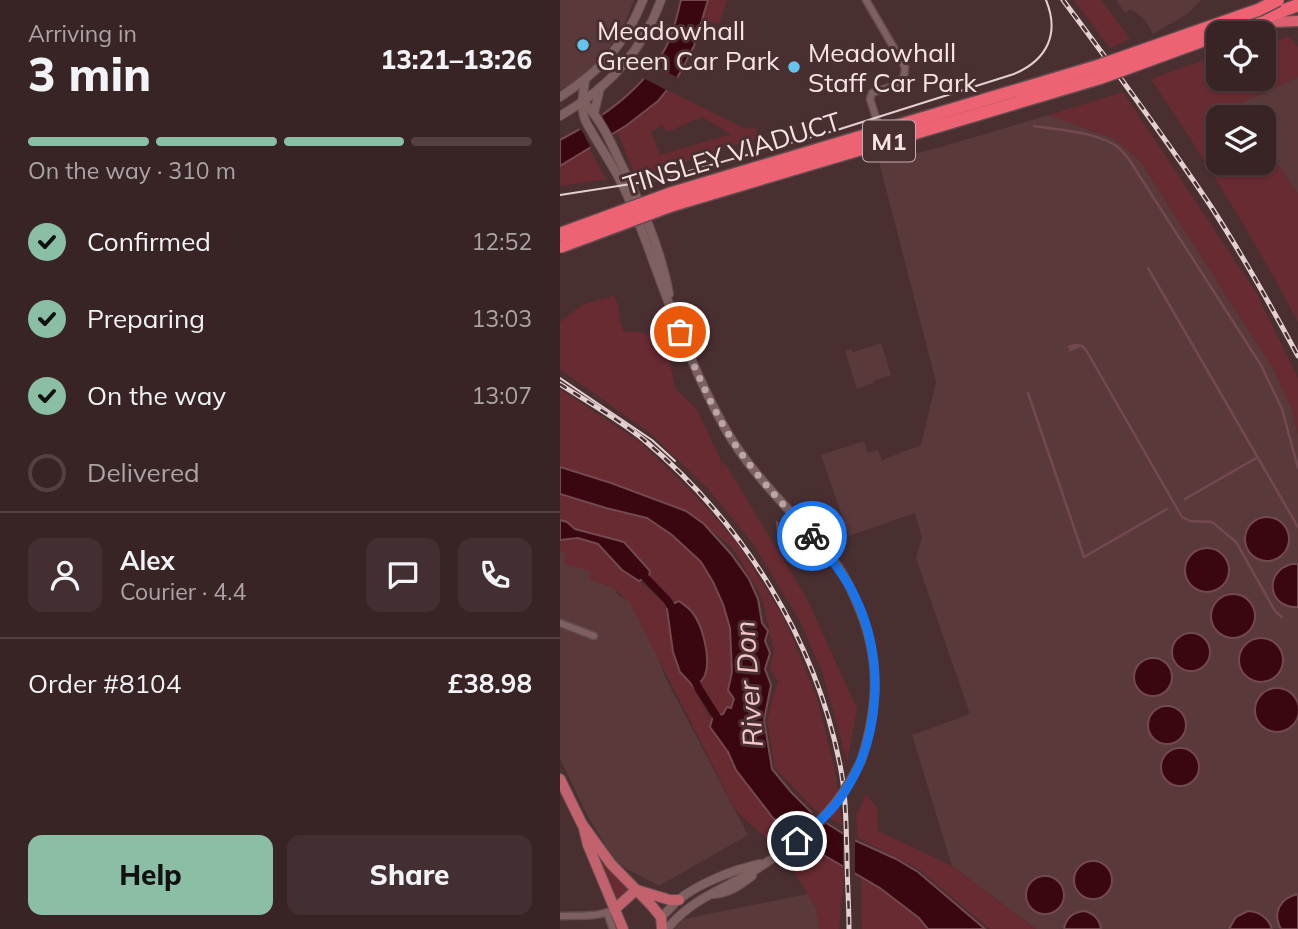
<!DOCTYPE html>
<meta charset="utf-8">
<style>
:root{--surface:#382325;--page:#432f32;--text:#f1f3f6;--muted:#aba4a7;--line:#524042;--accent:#8abfa5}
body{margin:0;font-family:Mulish,sans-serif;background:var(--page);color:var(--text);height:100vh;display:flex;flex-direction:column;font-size:26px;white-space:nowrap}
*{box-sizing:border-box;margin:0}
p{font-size:23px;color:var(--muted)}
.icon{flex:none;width:38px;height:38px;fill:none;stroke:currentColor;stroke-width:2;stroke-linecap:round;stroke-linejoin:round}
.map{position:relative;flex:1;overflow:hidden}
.panel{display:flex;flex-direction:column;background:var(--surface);width:560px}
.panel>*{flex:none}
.fabs{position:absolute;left:646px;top:21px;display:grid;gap:14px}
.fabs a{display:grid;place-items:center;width:70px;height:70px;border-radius:14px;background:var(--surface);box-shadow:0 2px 5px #0004,0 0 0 2px var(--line);font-size:35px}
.pin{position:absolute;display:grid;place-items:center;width:60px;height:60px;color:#fff;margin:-30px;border:4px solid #fff;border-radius:50%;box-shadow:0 2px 7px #0007}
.courier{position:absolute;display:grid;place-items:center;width:70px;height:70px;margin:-35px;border:5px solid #1a73e8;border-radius:50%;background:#fff;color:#222;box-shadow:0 2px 9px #0007}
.overview em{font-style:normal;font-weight:800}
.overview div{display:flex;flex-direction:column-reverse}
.overview{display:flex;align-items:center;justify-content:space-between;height:119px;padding:0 28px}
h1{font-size:46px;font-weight:800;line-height:52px}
.bar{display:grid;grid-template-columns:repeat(4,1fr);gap:10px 7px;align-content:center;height:84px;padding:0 28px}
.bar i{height:9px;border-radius:5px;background:var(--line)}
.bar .active{background:var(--accent)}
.bar p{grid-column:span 4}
.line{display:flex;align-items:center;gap:18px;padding:0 28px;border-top:2px solid var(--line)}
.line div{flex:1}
.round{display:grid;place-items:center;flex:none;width:74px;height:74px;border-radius:14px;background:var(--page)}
ol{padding:0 28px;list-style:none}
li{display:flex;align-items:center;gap:21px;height:77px}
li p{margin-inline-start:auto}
li .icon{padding:7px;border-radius:50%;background:var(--accent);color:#111;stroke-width:4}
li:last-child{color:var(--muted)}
li i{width:38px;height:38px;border:4px solid var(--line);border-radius:50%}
.action{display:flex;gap:14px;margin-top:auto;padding:14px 28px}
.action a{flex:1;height:80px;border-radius:14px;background:var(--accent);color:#111;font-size:28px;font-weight:800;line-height:80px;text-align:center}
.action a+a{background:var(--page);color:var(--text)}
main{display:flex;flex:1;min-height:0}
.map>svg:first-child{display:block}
</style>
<main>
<section class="panel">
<div class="overview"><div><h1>3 min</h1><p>Arriving in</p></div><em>13:21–13:26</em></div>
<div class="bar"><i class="active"></i><i class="active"></i><i class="active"></i><i></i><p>On the way · 310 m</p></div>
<ol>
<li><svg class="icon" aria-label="check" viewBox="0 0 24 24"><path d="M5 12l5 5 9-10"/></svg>Confirmed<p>12:52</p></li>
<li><svg class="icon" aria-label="check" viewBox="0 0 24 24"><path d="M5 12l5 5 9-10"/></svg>Preparing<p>13:03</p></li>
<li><svg class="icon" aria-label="check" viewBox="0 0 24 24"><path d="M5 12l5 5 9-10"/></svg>On the way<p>13:07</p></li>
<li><i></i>Delivered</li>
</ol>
<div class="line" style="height:126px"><a class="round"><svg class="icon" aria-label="person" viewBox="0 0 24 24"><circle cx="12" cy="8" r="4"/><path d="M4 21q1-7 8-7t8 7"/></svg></a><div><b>Alex</b><p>Courier · 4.4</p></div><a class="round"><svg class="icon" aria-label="chat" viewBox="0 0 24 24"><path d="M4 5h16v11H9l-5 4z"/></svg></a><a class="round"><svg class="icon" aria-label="phone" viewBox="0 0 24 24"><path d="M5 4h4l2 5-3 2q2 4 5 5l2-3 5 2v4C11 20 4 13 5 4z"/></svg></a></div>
<div class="line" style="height:91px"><div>Order #8104</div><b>£38.98</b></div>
<div class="action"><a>Help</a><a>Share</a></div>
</section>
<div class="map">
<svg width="738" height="929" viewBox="0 0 738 929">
<rect width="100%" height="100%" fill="#4a2f31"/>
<path fill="#5a393a" d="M 0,0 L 74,0 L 64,26 L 40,60 L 12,83 L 0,90 Z
M 556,0 L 641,0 L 627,14 L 593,34 L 585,20 L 571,9 L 565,13 Z
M 738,77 L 738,194 L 704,144 L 704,117 L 685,117 L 677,105 Z
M 489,115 L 555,139 L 581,162 L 714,370 L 732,410 L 738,434 L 738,929 L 476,929 L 392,866 L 352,735 L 410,714 L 356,558 L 362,538 L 355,513 L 289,536 L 261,455 L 304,441 L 308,453 L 318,450 L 322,460 L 361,445 L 376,382 L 319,162 L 377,148 Z
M 321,343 L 331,375 L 313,381 L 314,383 L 297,389 L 285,351 L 291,349 L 293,352 Z
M 0,550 L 6,552 L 32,571 L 29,579 L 54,588 L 59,596 L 79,605 L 105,677 L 188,835 L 99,886 L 56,863 L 27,815 L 0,758 Z
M 248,894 L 255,906 L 260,929 L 114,929 L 124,919 Z"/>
<path fill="#692b32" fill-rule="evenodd" d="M 148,0 L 167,0 L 159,24 L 142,20 Z
M 514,0 L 541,0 L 570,39 L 550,48 Z
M 729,37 L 738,47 L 738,77 L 677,105 L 685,117 L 658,117 L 658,163 L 704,163 L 704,144 L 738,194 L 738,322 C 694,238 644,158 591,79 L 658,55 L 658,79 L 704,79 L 704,43 Z
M 107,90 L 186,129 L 196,127 L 196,132 L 200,137 L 96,172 L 75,175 L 57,131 L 98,101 ZM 142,117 L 171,134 L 100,155 L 91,132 L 102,125 L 107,132 Z
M 563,92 L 697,294 L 738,378 L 738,434 L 732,410 L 714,370 L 581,162 L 555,139 L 489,115 Z
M 29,148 L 43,174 L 48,179 L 0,186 L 0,166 Z
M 53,296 C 63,307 55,321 65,332 L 80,332 L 93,335 L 104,333 L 115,388 L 137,410 L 162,463 L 157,474 L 164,462 L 247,599 L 297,709 L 287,761 L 263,674 L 240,621 L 194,545 L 150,491 L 90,433 L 0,369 L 0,322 L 22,305 Z
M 0,389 L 80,442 L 137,497 L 177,542 L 224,618 L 256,695 L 274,766 L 282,825 L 255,810 L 215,768 L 207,720 L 218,681 L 210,670 L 214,650 L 201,595 L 172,547 L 126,511 L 51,483 L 0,467 Z
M 0,494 L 46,508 L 87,518 L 112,535 L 141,562 L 153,582 L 163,604 L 170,628 L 172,672 L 169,690 L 174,699 L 171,708 L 159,715 L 140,685 L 145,673 L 146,665 L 119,601 L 115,602 L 89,576 L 90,570 L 58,540 L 41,537 L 15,529 L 7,522 L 0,520 Z
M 18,538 L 38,544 L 62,570 L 79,581 L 108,606 L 120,672 L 133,687 L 152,722 L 150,727 L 168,752 L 176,770 L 233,833 L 255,850 L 285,867 L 279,929 L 260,929 L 255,906 L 223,853 L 176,811 L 70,603 L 54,588 L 29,579 L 31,571 L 3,564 L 6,553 L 0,550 L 0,540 Z
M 306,794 L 317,808 L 318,831 L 392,866 L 476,929 L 430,929 L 360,870 L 298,838 L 296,817 Z
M 33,841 L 41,859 L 70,889 L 57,902 L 30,844 Z
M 301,877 C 325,891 351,907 368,929 L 302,929 Z"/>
<path fill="#3a0610" stroke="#734950" stroke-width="2" d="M 121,0 L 148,0 L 134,46 L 122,69 L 117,78 L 98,101 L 67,125 L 0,166 L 0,140 C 42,118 83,90 106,47 C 114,33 117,15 121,0 Z
M 0,467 L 51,483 L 126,511 L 144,524 L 171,554 L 189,579 L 198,599 L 202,623 L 208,631 L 205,641 L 210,653 L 205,669 L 211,685 L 204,720 L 212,769 L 231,792 L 255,816 L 292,839 L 336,859 L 358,872 L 425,929 L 368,929 L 359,918 L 320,888 L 255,850 L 213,818 L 176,770 L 168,752 L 150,727 L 153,716 L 163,714 L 167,707 L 171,708 L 174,699 L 168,690 L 172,672 L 170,628 L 163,604 L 153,582 L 141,562 L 112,535 L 87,518 L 46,508 L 0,494 Z
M685 539a22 22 0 1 1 44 0a22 22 0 1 1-44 0Z
M 0,520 L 7,522 L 15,529 L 64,542 L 90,571 L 89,576 L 79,581 L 62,570 L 38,544 L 18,538 L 0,540 Z
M625 570a22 22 0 1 1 44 0a22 22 0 1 1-44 0Z
M 732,564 L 738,564 L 738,607 C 708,609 703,571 732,564 Z
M651 616a22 22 0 1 1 44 0a22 22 0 1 1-44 0Z
M 119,601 C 123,604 129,608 132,612 C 143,625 151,659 145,675 C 143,680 138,684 135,688 L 120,672 L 113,652 L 107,609 L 108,606 Z
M612 652a19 19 0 1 1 38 0a19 19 0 1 1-38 0Z
M679 660a22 22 0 1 1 44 0a22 22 0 1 1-44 0Z
M574 677a19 19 0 1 1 38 0a19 19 0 1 1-38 0Z
M695 710a22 22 0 1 1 44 0a22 22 0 1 1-44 0Z
M588 725a19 19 0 1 1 38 0a19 19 0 1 1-38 0Z
M601 767a19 19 0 1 1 38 0a19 19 0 1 1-38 0Z
M514 880a19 19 0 1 1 38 0a19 19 0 1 1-38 0Z
M466 895a19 19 0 1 1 38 0a19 19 0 1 1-38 0Z
M 738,894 L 738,929 L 721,929 C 712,913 720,898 738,894 Z
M 525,911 C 534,914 540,919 541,929 L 504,929 C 506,917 513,912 525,911 Z
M 688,911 C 700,912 708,917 712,929 L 669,929 L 676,917 Z"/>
<path fill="#4a2f31" d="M 91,63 L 120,79 L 110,92 L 81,77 Z
M 42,110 L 43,119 L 53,138 L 32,150 L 22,131 L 17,127 Z
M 254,811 L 269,821 L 243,845 L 228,834 Z
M 283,829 L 295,837 L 295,877 L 283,870 Z"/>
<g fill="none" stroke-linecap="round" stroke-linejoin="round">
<path stroke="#734950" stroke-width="2.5" d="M 474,126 C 499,130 539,132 559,148 C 563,152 567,157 570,161 L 701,365 L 722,409 L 738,468
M 588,268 L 738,527
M 509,347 L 515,345 L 522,346 L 526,350 L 622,517 L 630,521 L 652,522 L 676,542 L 715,611 L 722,617
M 510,350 L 519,346
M 468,393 L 524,557 L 607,509
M 625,499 L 698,457
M 217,522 C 218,543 227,550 241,564"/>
<path stroke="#3a0610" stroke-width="8" d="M 78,570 L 107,600 L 115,613
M 133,676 L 139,689 L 160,722"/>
<g stroke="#634d4e" stroke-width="9">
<path id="minor" d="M 306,0 L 345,67 C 345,89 328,86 312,93 L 310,99 L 320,130
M 0,623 L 34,636
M 47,913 L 53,929
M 0,916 C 19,915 37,918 55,909"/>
</g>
<g stroke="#634d4e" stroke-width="10">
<path id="tertiary" d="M 25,81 C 23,93 21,105 24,117 C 26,124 31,130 34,136 C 44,153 55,169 63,186 C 78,217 88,248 100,280 C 119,331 139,382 166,430 C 193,477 235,514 270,556 C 281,569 290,586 296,601 C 321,657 319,704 301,761
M 0,97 C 40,71 65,45 83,0
M 22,101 C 41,118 51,143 62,166 C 82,207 101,249 109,294
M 34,113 L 40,88
M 0,116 C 48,88 82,52 101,0
M 154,894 C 169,893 180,885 192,876
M 101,917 C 107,912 112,906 117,901 C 137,884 175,869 200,864
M 107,929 C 130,901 158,891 189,874 C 200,867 210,860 221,853"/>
</g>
<g stroke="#634d4e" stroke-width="12">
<path id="primary" d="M 0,779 L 22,824 L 51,864 L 91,905 L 101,917 L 102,929
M 24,829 L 28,845 L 63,929
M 77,890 L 110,900 L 119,900
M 55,909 L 76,890"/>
</g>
<g stroke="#634d4e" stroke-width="13">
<path id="trunk" d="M 696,27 L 710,22 L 738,21"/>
</g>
<g stroke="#634d4e" stroke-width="15">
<path id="motorway" d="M 663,33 L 738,5"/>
</g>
<use href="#minor" stroke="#7e6061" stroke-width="6"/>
<use href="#tertiary" stroke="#7e6061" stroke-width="8"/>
<use href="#primary" stroke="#c1626c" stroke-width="10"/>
<use href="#trunk" stroke="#d86270" stroke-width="10"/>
<use href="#motorway" stroke="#ee6373" stroke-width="12"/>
<path stroke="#e3d0d2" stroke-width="2" d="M 0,195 L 97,180 L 277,130 L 454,74 C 487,60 500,34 486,0
M 0,378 L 92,440 L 115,461"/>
<g stroke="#e3d0d2" stroke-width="5">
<path id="rail" d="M 503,0 C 554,69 605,137 652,208 C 683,256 711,306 738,356
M 0,384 C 26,401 60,420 84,440 C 183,523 255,638 280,765 C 286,794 286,825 287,855 C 287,880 289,904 289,929"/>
</g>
<use href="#rail" stroke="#4a2f31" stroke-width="2.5" stroke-dasharray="8" stroke-linecap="butt"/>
<g stroke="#634d4e" stroke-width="10" stroke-linecap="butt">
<path id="tertiary-bridge" d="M 221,853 C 259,825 280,803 301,761"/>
</g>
<g stroke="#634d4e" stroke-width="15" stroke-linecap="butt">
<path id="motorway-bridge" d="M 0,234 L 112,193 L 538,66 L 698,10 L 718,0
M 0,247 L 113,205 L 540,78 L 658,35"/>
</g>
<use href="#tertiary-bridge" stroke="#7e6061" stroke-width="8"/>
<use href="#motorway-bridge" stroke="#ee6373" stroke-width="12"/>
</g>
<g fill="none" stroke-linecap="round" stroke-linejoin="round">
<path stroke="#baa5a7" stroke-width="7" stroke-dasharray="0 12.6" d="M 120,332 C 134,366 148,399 166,430 C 189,469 222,503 252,536"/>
<path stroke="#1a73e8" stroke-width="9" d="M 237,841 C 252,829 267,816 279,800 C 324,739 326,652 290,587 C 279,568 266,552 252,536"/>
</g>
<g fill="#65c4ef" stroke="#4a2f31" stroke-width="2.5">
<circle cx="23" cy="45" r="7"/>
<circle cx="234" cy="67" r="7"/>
</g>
<g text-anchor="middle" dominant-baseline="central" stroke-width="6" stroke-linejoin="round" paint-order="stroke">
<rect fill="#4a2f31" stroke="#c3aeb0" stroke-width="2" x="303" y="120.5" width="52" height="41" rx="5"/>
<g font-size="24" font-weight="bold" fill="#f7e5e6">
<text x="329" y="141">M1</text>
</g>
<g font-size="26" fill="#f7e5e6" stroke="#4a2f31" text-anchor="start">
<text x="37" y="30">Meadowhall<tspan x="37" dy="30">Green Car Park</tspan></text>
<text x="248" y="52">Meadowhall<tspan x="248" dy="30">Staff Car Park</tspan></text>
</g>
<g font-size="26" fill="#f7e5e6" stroke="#4a2f31">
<text transform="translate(172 153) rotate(-17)">TINSLEY VIADUCT</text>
</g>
<g font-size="28" font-style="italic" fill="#f3c6c7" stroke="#4a2f31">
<text transform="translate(188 684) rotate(-94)">River Don</text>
</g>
</g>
</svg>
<div class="fabs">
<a><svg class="icon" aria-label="locate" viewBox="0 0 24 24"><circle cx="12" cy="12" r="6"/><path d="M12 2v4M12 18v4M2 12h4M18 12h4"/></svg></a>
<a><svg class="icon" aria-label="layers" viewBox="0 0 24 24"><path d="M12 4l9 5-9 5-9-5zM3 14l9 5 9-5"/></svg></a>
</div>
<div class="pin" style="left:120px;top:332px;background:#ea580c"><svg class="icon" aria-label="bag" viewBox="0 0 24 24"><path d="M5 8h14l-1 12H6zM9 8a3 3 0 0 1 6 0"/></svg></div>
<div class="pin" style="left:237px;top:841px;background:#1f2937"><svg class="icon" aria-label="home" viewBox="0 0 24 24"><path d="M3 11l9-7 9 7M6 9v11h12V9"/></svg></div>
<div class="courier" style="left:252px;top:536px"><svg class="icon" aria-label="bike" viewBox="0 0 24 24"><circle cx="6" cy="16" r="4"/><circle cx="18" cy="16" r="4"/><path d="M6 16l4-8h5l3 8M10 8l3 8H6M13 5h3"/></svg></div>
</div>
</main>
